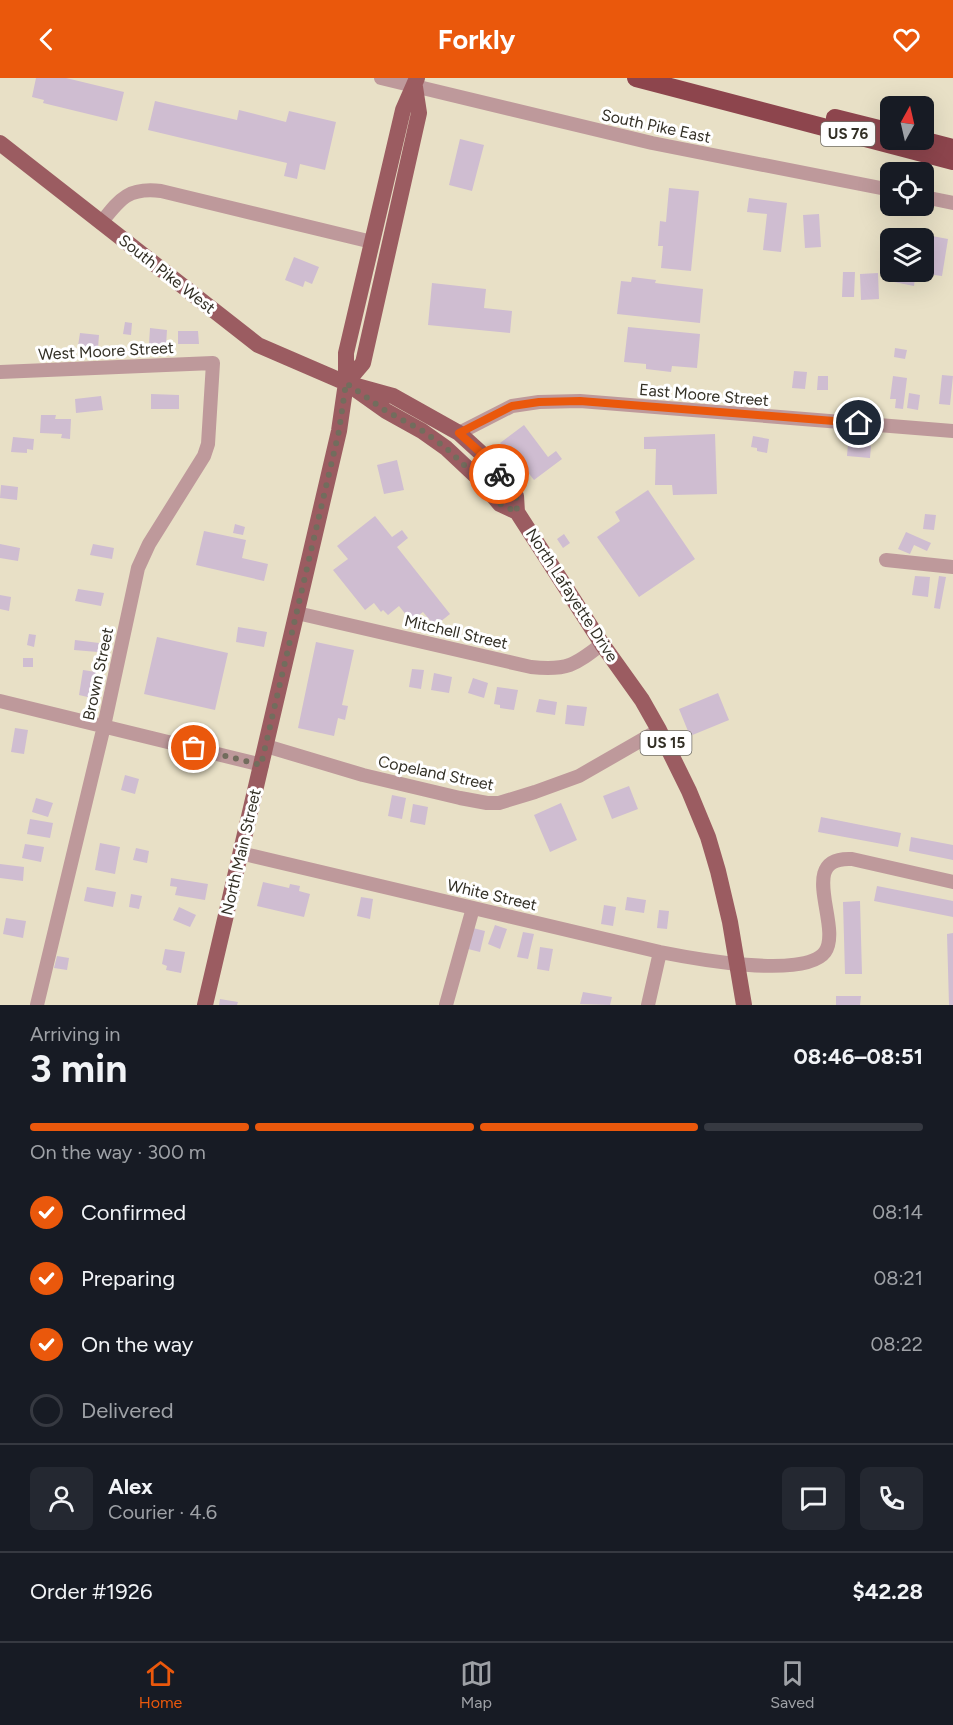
<!DOCTYPE html>
<meta charset="utf-8">
<style>
:root{--surface:#171b24;--page:#242831;--text:#f1f3f6;--muted:#9ea1a6;--line:#363941;--accent:#ea580c}
body{margin:0;font-family:Figtree,sans-serif;background:var(--page);color:var(--text);height:100vh;display:flex;flex-direction:column;font-size:22px;white-space:nowrap}
*{box-sizing:border-box;margin:0}
p{font-size:20px;color:var(--muted)}
.icon{flex:none;width:33px;height:33px;fill:none;stroke:currentColor;stroke-width:2;stroke-linecap:round;stroke-linejoin:round}
.map{position:relative;height:927px;overflow:hidden}
.sheet{display:flex;flex-direction:column;background:var(--surface);flex:1}
.sheet>*{flex:none}
.needle{width:39px;rotate:8deg}
.buttons{position:absolute;left:880px;top:18px;display:grid;gap:12px}
.buttons a{display:grid;place-items:center;width:54px;height:54px;border-radius:9px;background:var(--surface);box-shadow:0 6px 24px #0002;font-size:30px}
.pin{position:absolute;display:grid;place-items:center;width:51px;height:51px;color:#fff;margin:-26px;border:3px solid #fff;border-radius:50%;box-shadow:0 2px 6px #0007}
.courier{position:absolute;display:grid;place-items:center;width:60px;height:60px;margin:-30px;border:4px solid #ea580c;border-radius:50%;background:#fff;color:#222;box-shadow:0 2px 8px #0007}
.head em{font-style:normal;font-weight:700}
.head div{display:flex;flex-direction:column-reverse}
.head{display:flex;align-items:center;justify-content:space-between;height:102px;padding:0 30px}
h1{font-size:39px;font-weight:700;line-height:45px}
.bar{display:grid;grid-template-columns:repeat(4,1fr);gap:9px 6px;align-content:center;height:72px;padding:0 30px}
.bar i{height:8px;border-radius:4px;background:var(--line)}
.bar .on{background:var(--accent)}
.bar p{grid-column:span 4}
.line{display:flex;align-items:center;gap:15px;padding:0 30px;border-top:2px solid var(--line)}
.line div{flex:1}
.round{display:grid;place-items:center;flex:none;width:63px;height:63px;border-radius:9px;background:var(--page)}
ol{padding:0 30px;list-style:none}
li{display:flex;align-items:center;gap:18px;height:66px}
li p{margin-inline-start:auto}
li .icon{padding:6px;border-radius:50%;background:var(--accent);color:#fff;stroke-width:4}
li:last-child{color:var(--muted)}
li i{width:33px;height:33px;border:3px solid var(--line);border-radius:50%}
header{display:flex;justify-content:space-between;align-items:center;height:78px;padding:0 30px;background:var(--accent);color:#fff;font-size:27px;font-weight:700}
.tabs{display:flex;justify-content:space-around;align-items:center;height:84px;border-top:2px solid var(--line);background:var(--surface);font-size:16px;color:var(--muted)}
.tabs a{display:grid;justify-items:center;gap:3px}
.tabs .on{color:var(--accent)}
.map>svg:first-child{display:block}
</style>
<header><svg class="icon" aria-label="back" viewBox="0 0 24 24"><path d="M15 5l-7 7 7 7"/></svg>Forkly<svg class="icon" aria-label="heart" viewBox="0 0 24 24"><path d="M12 20l-8-8c-3-5 5-10 8-4 3-6 11-1 8 4z"/></svg></header>
<div class="map">
<svg width="953" height="927" viewBox="0 0 953 927">
<rect width="100%" height="100%" fill="#e8e0c6"/>
<path fill="#cfbdd1" d="M 36,0 L 66,0 L 124,14 L 117,43 L 43,25 L 44,22 L 32,19 Z
M 155,23 L 237,42 L 239,32 L 286,44 L 289,33 L 336,44 L 325,92 L 300,86 L 297,101 L 284,98 L 287,85 L 148,52 Z
M 460,61 L 484,67 L 472,113 L 449,107 Z
M 669,110 L 699,113 L 691,193 L 661,190 L 663,168 L 658,168 L 660,143 L 666,144 Z
M 749,120 L 787,125 L 781,174 L 763,172 L 767,136 L 747,134 Z
M 819,136 L 821,169 L 805,170 L 803,137 Z
M 932,158 L 948,161 L 942,198 L 926,196 Z
M 294,179 L 319,189 L 312,206 L 305,203 L 303,209 L 285,202 Z
M 843,194 L 855,194 L 854,219 L 842,219 Z
M 878,195 L 879,221 L 861,222 L 860,196 Z
M 895,196 L 915,200 L 914,208 L 894,204 Z
M 632,199 L 656,202 L 655,205 L 703,211 L 700,245 L 617,236 L 621,203 L 631,204 Z
M 432,205 L 486,211 L 484,230 L 512,233 L 510,255 L 428,247 Z
M 125,244 L 132,245 L 131,257 L 123,256 Z
M 628,249 L 700,256 L 697,290 L 672,288 L 671,294 L 646,291 L 646,286 L 624,284 Z
M 150,250 L 167,252 L 166,268 L 149,266 Z
M 178,253 L 198,253 L 199,266 L 178,266 Z
M 80,255 L 99,257 L 98,270 L 78,268 Z
M 895,270 L 907,272 L 905,281 L 894,279 Z
M 794,293 L 807,294 L 805,311 L 792,310 Z
M 942,297 L 953,298 L 950,327 L 939,326 Z
M 818,298 L 828,298 L 828,312 L 817,312 Z
M 893,298 L 907,300 L 903,331 L 895,330 L 896,321 L 890,321 Z
M 909,315 L 920,317 L 918,332 L 907,330 Z
M 151,316 L 179,317 L 179,331 L 151,331 Z
M 101,318 L 103,332 L 76,335 L 75,321 Z
M 41,337 L 56,337 L 55,341 L 71,341 L 70,361 L 61,360 L 62,356 L 40,355 Z
M 524,347 L 548,379 L 556,373 L 562,381 L 534,402 L 522,387 L 519,389 L 500,365 Z
M 715,356 L 717,416 L 673,417 L 672,407 L 655,407 L 656,371 L 644,371 L 644,359 Z
M 753,358 L 769,361 L 767,375 L 757,373 L 757,370 L 751,369 Z
M 13,359 L 34,361 L 33,372 L 27,371 L 27,375 L 11,374 Z
M 848,366 L 871,368 L 870,380 L 847,378 Z
M 397,382 L 404,412 L 384,416 L 377,387 Z
M 1,407 L 18,409 L 17,422 L 0,420 Z
M 648,412 L 695,481 L 639,519 L 597,459 L 620,443 L 615,434 Z
M 925,436 L 936,437 L 934,452 L 923,451 Z
M 375,438 L 392,459 L 402,452 L 408,460 L 397,469 L 450,536 L 435,548 L 423,534 L 411,543 L 399,528 L 388,537 L 383,532 L 381,534 L 374,525 L 365,532 L 333,492 L 348,481 L 337,468 Z
M 235,446 L 245,449 L 243,457 L 233,455 Z
M 204,453 L 246,462 L 242,480 L 268,486 L 264,503 L 196,487 Z
M 906,454 L 931,465 L 927,473 L 914,467 L 910,476 L 898,471 Z
M 564,456 L 570,465 L 563,470 L 557,461 Z
M 0,466 L 20,470 L 18,483 L 0,480 Z
M 93,466 L 114,470 L 112,481 L 90,477 Z
M 915,498 L 930,499 L 928,519 L 912,517 Z
M 939,498 L 946,499 L 940,531 L 934,530 Z
M 78,511 L 104,515 L 101,528 L 75,523 Z
M 0,517 L 11,519 L 9,533 L 0,531 Z
M 238,549 L 267,554 L 264,569 L 236,564 Z
M 29,556 L 36,557 L 34,569 L 27,567 Z
M 157,559 L 228,575 L 215,632 L 144,616 Z
M 75,562 L 99,565 L 98,574 L 74,572 Z
M 316,564 L 354,572 L 342,627 L 348,628 L 345,642 L 338,640 L 334,658 L 298,650 Z
M 23,580 L 33,580 L 33,589 L 23,589 Z
M 412,591 L 424,592 L 421,611 L 409,609 Z
M 83,592 L 96,594 L 92,620 L 79,617 Z
M 434,595 L 452,599 L 449,615 L 431,612 Z
M 473,600 L 488,605 L 484,620 L 468,615 Z
M 497,609 L 518,612 L 514,632 L 500,630 L 500,627 L 494,626 Z
M 718,615 L 729,642 L 690,658 L 679,631 Z
M 539,621 L 557,624 L 555,637 L 536,634 Z
M 567,627 L 587,629 L 584,648 L 565,646 Z
M 15,650 L 28,652 L 24,676 L 11,674 Z
M 125,697 L 139,701 L 135,716 L 121,712 Z
M 629,708 L 638,731 L 612,741 L 603,718 Z
M 392,717 L 406,720 L 402,741 L 388,738 Z
M 36,720 L 53,725 L 48,739 L 32,734 Z
M 561,725 L 577,762 L 550,774 L 534,737 Z
M 413,726 L 428,729 L 425,747 L 410,744 Z
M 821,739 L 901,755 L 898,769 L 818,754 Z
M 30,741 L 53,745 L 50,760 L 27,756 Z
M 911,759 L 953,767 L 953,782 L 909,773 Z
M 100,765 L 120,769 L 115,796 L 95,792 Z
M 25,766 L 44,769 L 41,784 L 22,780 Z
M 136,770 L 149,773 L 147,785 L 133,782 Z
M 0,786 L 24,789 L 23,803 L 0,800 Z
M 171,800 L 208,806 L 205,822 L 175,817 L 177,809 L 170,808 Z
M 263,804 L 289,810 L 290,806 L 300,808 L 299,813 L 310,816 L 304,839 L 257,828 Z
M 877,808 L 953,823 L 953,839 L 874,823 Z
M 87,809 L 116,814 L 113,829 L 84,823 Z
M 131,816 L 142,818 L 139,831 L 129,829 Z
M 361,819 L 373,821 L 370,841 L 357,838 Z
M 627,819 L 646,822 L 644,835 L 625,832 Z
M 860,823 L 862,896 L 845,896 L 843,824 Z
M 604,827 L 616,829 L 613,848 L 601,846 Z
M 179,829 L 196,837 L 190,849 L 173,842 Z
M 659,832 L 669,833 L 667,851 L 657,850 Z
M 6,840 L 26,843 L 23,860 L 3,856 Z
M 495,847 L 507,851 L 500,871 L 488,866 Z
M 473,850 L 485,853 L 480,874 L 468,871 Z
M 523,854 L 534,856 L 528,881 L 517,879 Z
M 953,855 L 953,927 L 949,927 L 947,856 Z
M 540,869 L 553,871 L 549,893 L 537,891 Z
M 165,871 L 185,874 L 181,895 L 166,892 L 167,888 L 162,886 Z
M 57,878 L 69,880 L 67,892 L 54,890 Z
M 583,914 L 612,919 L 610,927 L 580,926 Z
M 836,918 L 861,918 L 860,927 L 836,927 Z
M 220,921 L 238,924 L 237,927 L 219,927 Z"/>
<g fill="none" stroke-linecap="round" stroke-linejoin="round">
<path stroke="#be999b" stroke-width="14" d="M 381,0 L 652,65 L 891,112
M 924,119 L 953,125
M 101,145 C 120,121 128,109 161,113 L 372,164
M 0,294 L 213,285 L 208,366 L 204,378 L 149,466 L 138,490 L 104,648 L 37,927
M 459,355 L 512,328 L 539,324 L 580,323 L 953,353
M 886,482 L 953,489
M 297,535 L 531,589 C 567,593 575,587 602,566
M 0,623 L 262,687
M 266,668 L 363,697 L 460,720 L 487,725 L 499,725 L 535,714 L 579,698 L 659,652
M 240,775 L 660,874 C 690,880 805,902 825,874 C 843,848 795,778 852,781 L 953,804
M 446,927 L 473,830
M 648,927 L 660,874"/>
<path stroke="#9b5c61" stroke-width="16" d="M 0,65 L 258,267 L 346,305 L 393,318 L 459,355 L 482,376 L 516,418 L 517,434 L 602,566 L 642,622 L 659,652 L 689,713 L 708,759 L 718,793 L 730,844 L 744,927
M 346,305 L 363,285 L 419,35 L 415,9
M 355,311 L 386,333 L 422,353 L 446,370 L 478,400 L 500,426 L 517,434
M 205,927 L 339,353 L 346,305 L 346,275 L 403,32 L 417,0"/>
<path stroke="#8d454d" stroke-width="18" d="M 636,0 L 953,83
M 835,40 L 891,54
M 922,62 L 953,70"/>
</g>
<g fill="none" stroke-linecap="round" stroke-linejoin="round">
<path stroke="#726d5d" stroke-width="6" stroke-dasharray="0 10.8" d="M 194,670 L 261,687 L 339,353 L 346,305 L 386,333 L 423,353 L 446,370 L 478,400 L 500,426 L 517,434 L 516,418 L 499,396"/>
<path stroke="#ea580c" stroke-width="8" d="M 499,396 L 482,376 L 459,355 L 512,328 L 539,324 L 580,323 L 859,345"/>
</g>
<g text-anchor="middle" dominant-baseline="central" stroke-width="6" stroke-linejoin="round" paint-order="stroke">
<g fill="#fff" stroke="#706d66" stroke-width="1.5">
<rect x="821" y="44" width="54" height="24" rx="4.5"/>
<rect x="640.5" y="653" width="51" height="24" rx="4.5"/>
</g>
<g font-size="15" font-weight="bold" fill="#322f25">
<text x="848" y="56">US 76</text>
<text x="666" y="665">US 15</text>
</g>
<g font-size="16" fill="#322f25" stroke="#fff">
<text transform="translate(656 48) rotate(12)">South Pike East</text>
<text transform="translate(167 196) rotate(38)">South Pike West</text>
<text transform="translate(106 273) rotate(-3)">West Moore Street</text>
<text transform="translate(704 317) rotate(5)">East Moore Street</text>
<text transform="translate(572 517) rotate(57)">North Lafayette Drive</text>
<text transform="translate(456 554) rotate(13)">Mitchell Street</text>
<text transform="translate(98 596) rotate(-78)">Brown Street</text>
<text transform="translate(436 695) rotate(12)">Copeland Street</text>
<text transform="translate(241 774) rotate(-77)">North Main Street</text>
<text transform="translate(492 817) rotate(13)">White Street</text>
</g>
</g>
</svg>
<div class="buttons">
<a><svg class="needle" viewBox="-14 -14 28 28"><path d="M0-13l5 13h-10z" fill="#e53935"/><path d="M0 13l5-13h-10z" fill="#9ea1a6"/></svg></a>
<a><svg class="icon" aria-label="locate" viewBox="0 0 24 24"><circle cx="12" cy="12" r="6"/><path d="M12 2v4M12 18v4M2 12h4M18 12h4"/></svg></a>
<a><svg class="icon" aria-label="layers" viewBox="0 0 24 24"><path d="M12 4l9 5-9 5-9-5zM3 14l9 5 9-5"/></svg></a>
</div>
<div class="pin" style="left:194px;top:670px;background:#ea580c"><svg class="icon" aria-label="bag" viewBox="0 0 24 24"><path d="M5 8h14l-1 12H6zM9 8a3 3 0 0 1 6 0"/></svg></div>
<div class="pin" style="left:859px;top:345px;background:#1f2937"><svg class="icon" aria-label="home" viewBox="0 0 24 24"><path d="M3 11l9-7 9 7M6 9v11h12V9"/></svg></div>
<div class="courier" style="left:499px;top:396px"><svg class="icon" aria-label="bike" viewBox="0 0 24 24"><circle cx="6" cy="16" r="4"/><circle cx="18" cy="16" r="4"/><path d="M6 16l4-8h5l3 8M10 8l3 8H6M13 5h3"/></svg></div>
</div>
<section class="sheet">
<div class="head"><div><h1>3 min</h1><p>Arriving in</p></div><em>08:46–08:51</em></div>
<div class="bar"><i class="on"></i><i class="on"></i><i class="on"></i><i></i><p>On the way · 300 m</p></div>
<ol>
<li><svg class="icon" aria-label="check" viewBox="0 0 24 24"><path d="M5 12l5 5 9-10"/></svg>Confirmed<p>08:14</p></li>
<li><svg class="icon" aria-label="check" viewBox="0 0 24 24"><path d="M5 12l5 5 9-10"/></svg>Preparing<p>08:21</p></li>
<li><svg class="icon" aria-label="check" viewBox="0 0 24 24"><path d="M5 12l5 5 9-10"/></svg>On the way<p>08:22</p></li>
<li><i></i>Delivered</li>
</ol>
<div class="line" style="height:108px"><a class="round"><svg class="icon" aria-label="person" viewBox="0 0 24 24"><circle cx="12" cy="8" r="4"/><path d="M4 21q1-7 8-7t8 7"/></svg></a><div><b>Alex</b><p>Courier · 4.6</p></div><a class="round"><svg class="icon" aria-label="chat" viewBox="0 0 24 24"><path d="M4 5h16v11H9l-5 4z"/></svg></a><a class="round"><svg class="icon" aria-label="phone" viewBox="0 0 24 24"><path d="M5 4h4l2 5-3 2q2 4 5 5l2-3 5 2v4C11 20 4 13 5 4z"/></svg></a></div>
<div class="line" style="height:78px"><div>Order #1926</div><b>$42.28</b></div>
</section>
<nav class="tabs">
<a class="on"><svg class="icon" aria-label="home" viewBox="0 0 24 24"><path d="M3 11l9-7 9 7M6 9v11h12V9"/></svg>Home</a>
<a><svg class="icon" aria-label="map" viewBox="0 0 24 24"><path d="M3 6l6-2 6 2 6-2v14l-6 2-6-2-6 2zM9 4v14M15 6v14"/></svg>Map</a>
<a><svg class="icon" aria-label="saved" viewBox="0 0 24 24"><path d="M7 4h10v16l-5-4-5 4z"/></svg>Saved</a>
</nav>
